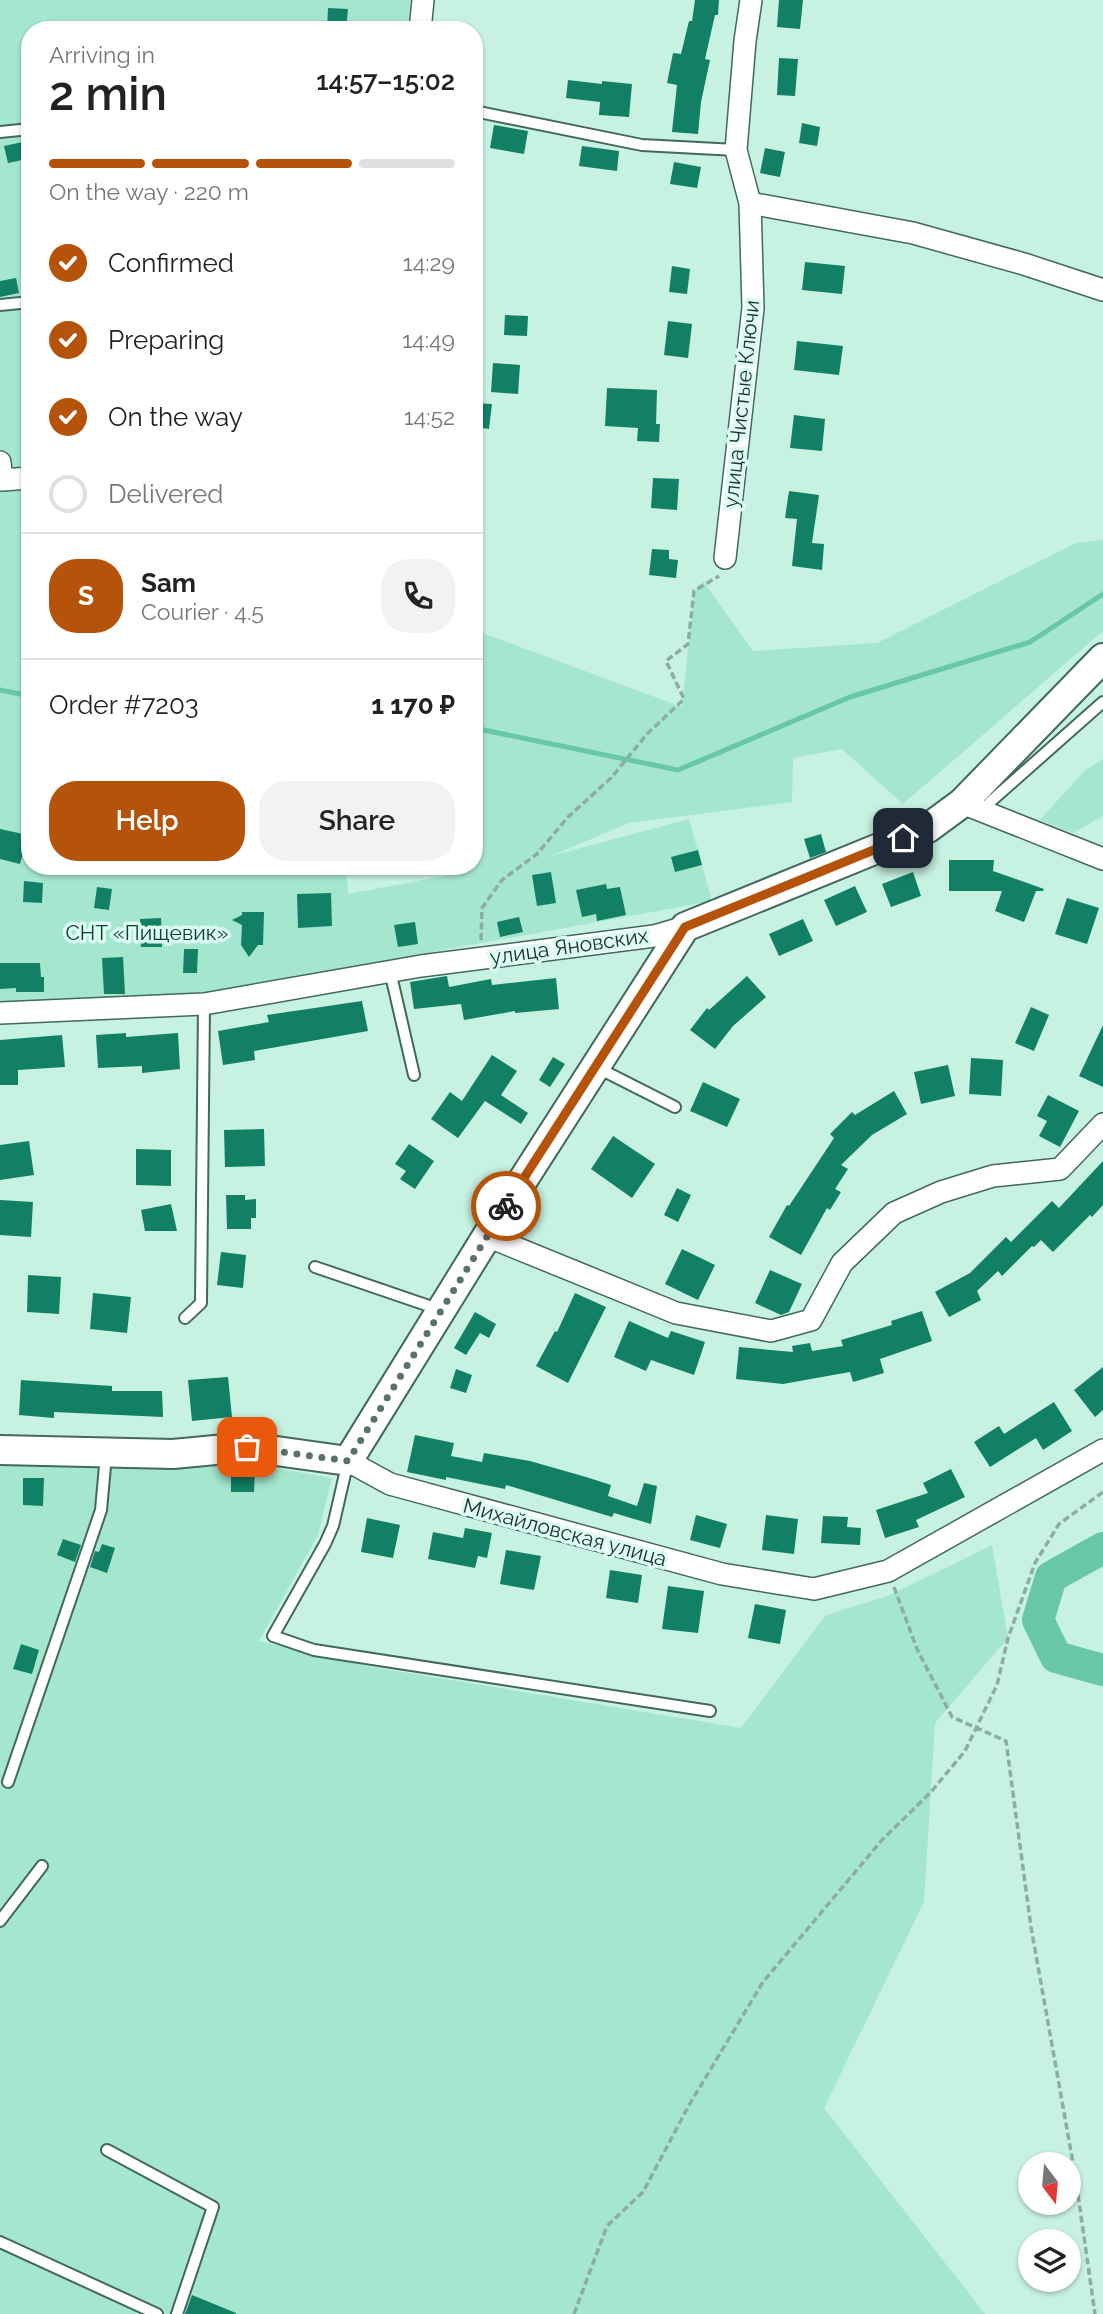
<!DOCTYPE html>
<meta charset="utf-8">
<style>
:root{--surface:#fff;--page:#f2f2f2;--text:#222;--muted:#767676;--line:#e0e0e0;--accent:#b45309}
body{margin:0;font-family:Raleway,sans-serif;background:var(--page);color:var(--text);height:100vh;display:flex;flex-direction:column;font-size:26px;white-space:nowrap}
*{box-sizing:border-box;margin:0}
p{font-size:23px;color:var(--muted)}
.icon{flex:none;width:38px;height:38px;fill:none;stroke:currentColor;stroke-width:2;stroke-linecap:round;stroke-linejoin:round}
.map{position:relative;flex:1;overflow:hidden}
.sheet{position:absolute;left:21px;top:21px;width:462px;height:854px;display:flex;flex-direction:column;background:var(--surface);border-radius:28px;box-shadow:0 2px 5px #0004}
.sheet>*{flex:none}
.needle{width:46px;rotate:164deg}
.buttons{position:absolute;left:1018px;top:2152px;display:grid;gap:14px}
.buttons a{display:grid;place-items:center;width:63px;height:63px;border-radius:50%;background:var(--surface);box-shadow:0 2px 5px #0004;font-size:35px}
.pin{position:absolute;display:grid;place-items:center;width:60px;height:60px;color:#fff;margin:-30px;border-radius:14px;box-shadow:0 4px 10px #0006}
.courier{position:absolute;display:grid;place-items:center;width:70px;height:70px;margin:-35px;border:5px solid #b45309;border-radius:50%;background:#fff;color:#222;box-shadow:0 2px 9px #0007}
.head em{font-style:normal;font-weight:600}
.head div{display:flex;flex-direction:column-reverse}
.head{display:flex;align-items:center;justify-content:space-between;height:119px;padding:0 28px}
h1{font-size:46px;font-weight:600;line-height:52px}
.bar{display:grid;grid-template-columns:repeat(4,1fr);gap:10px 7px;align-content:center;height:84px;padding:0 28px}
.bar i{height:9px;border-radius:5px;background:var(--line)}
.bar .selected{background:var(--accent)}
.bar p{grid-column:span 4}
.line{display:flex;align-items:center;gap:18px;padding:0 28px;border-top:2px solid var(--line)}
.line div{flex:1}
.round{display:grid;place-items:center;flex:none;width:74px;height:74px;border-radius:28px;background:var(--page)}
ol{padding:0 28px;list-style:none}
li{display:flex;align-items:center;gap:21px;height:77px}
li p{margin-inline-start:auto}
li .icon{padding:7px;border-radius:50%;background:var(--accent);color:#fff;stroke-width:4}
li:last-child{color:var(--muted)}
li i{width:38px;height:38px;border:4px solid var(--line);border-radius:50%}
.action{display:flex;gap:14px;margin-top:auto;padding:14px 28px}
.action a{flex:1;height:80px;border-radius:28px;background:var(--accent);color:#fff;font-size:28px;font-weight:600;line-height:80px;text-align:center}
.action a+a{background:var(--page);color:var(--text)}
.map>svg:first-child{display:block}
</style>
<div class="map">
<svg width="1103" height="2314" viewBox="0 0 1103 2314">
<rect width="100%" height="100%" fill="#c7f2e1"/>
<path fill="#a5e6ce" d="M 0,0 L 410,0 L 408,30 L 30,30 L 30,866 L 346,866 L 348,894 L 445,876 L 441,873 L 442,866 L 474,866 L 474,630 L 682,707 L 694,591 L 703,581 L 753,651 L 877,643 L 1076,543 L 1103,540 L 1103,631 L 903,804 L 842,749 L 793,758 L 792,802 L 629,823 L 551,856 L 689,819 L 712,901 L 186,997 L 0,1002 Z
M 1103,759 L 1103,816 L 1073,833 L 1040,820 L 1084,771 Z
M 0,1458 L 242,1462 L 332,1478 L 318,1535 L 259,1641 L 372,1667 L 741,1728 L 826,1615 L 888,1596 L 992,1545 L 1008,1638 L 935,1723 L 924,1902 L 824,2108 L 985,2314 L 0,2314 Z"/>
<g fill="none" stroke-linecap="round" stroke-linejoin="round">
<path stroke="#67c7a6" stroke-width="5" d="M 0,690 L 30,696
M 474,728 L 678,770 L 850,697 L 1030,642 L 1103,594"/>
<path stroke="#67c7a6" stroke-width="32" d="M 1103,1548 L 1051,1577 L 1038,1620 L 1056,1657 L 1103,1670"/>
</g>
<path fill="#128064" d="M 695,0 L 719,0 L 718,15 L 715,15 L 705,59 L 710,60 L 701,102 L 698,134 L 672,132 L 677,85 L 667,83 L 673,53 L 681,54 L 689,21 L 692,21 Z
M 779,0 L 803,0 L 800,29 L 777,27 Z
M 328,8 L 348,9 L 346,30 L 327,30 Z
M 779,58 L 798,59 L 795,96 L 777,95 Z
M 568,80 L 602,84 L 602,81 L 632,84 L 629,117 L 599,115 L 600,102 L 566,98 Z
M 802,123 L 820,127 L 817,146 L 799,143 Z
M 494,125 L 528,131 L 524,154 L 490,148 Z
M 23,142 L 27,159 L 8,163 L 4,146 Z
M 582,146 L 619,151 L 617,171 L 579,166 Z
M 765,148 L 785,152 L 780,177 L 760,173 Z
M 674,162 L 701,167 L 697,188 L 670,184 Z
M 805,262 L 845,266 L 842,294 L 802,290 Z
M 672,266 L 690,269 L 687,294 L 669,292 Z
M 16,278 L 19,293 L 0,297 L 0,281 Z
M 505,315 L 528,316 L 527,336 L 504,335 Z
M 668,321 L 692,324 L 688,358 L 664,355 Z
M 797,341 L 843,346 L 839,375 L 794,370 Z
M 493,363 L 520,365 L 518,394 L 491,392 Z
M 607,388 L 657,390 L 656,424 L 660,424 L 659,442 L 637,441 L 638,428 L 605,426 Z
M 474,403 L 492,404 L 489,429 L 474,427 Z
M 794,415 L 825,419 L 822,451 L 790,448 Z
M 653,478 L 679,479 L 677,510 L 651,508 Z
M 789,491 L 819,495 L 812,543 L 824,544 L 822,570 L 792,566 L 797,519 L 785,518 Z
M 652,549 L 669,550 L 669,559 L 678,560 L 676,578 L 649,575 Z
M 0,829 L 28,835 L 20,864 L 0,859 Z
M 821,834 L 826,852 L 810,858 L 804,839 Z
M 698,850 L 702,865 L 675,872 L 671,857 Z
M 949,860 L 994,860 L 993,871 L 1044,889 L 1043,891 L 1036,891 L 1024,922 L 995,911 L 1002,891 L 949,891 Z
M 551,872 L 556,903 L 537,906 L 532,875 Z
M 913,872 L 921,896 L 891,907 L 882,884 Z
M 24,881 L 43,883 L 42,903 L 23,902 Z
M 606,884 L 607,889 L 620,887 L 626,915 L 597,921 L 596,914 L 582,917 L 576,890 Z
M 855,886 L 867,912 L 836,926 L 824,900 Z
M 97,887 L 112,889 L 109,910 L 94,908 Z
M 331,893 L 332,926 L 298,928 L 297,894 Z
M 1067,898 L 1099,908 L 1087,944 L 1055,934 Z
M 242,912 L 264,912 L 263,945 L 258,945 L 249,957 L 241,945 L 242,925 L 232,920 L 242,915 Z
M 519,917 L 523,932 L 500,937 L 497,922 Z
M 161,918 L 162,947 L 141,947 L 140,919 Z
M 803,919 L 813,941 L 779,956 L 769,934 Z
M 415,922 L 418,944 L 398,947 L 394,925 Z
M 184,949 L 198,949 L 197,973 L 183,973 Z
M 123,957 L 125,994 L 104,994 L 102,958 Z
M 0,963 L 40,963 L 41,977 L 44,977 L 44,992 L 16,992 L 16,988 L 0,989 Z
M 447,976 L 449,987 L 491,979 L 492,985 L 556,978 L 559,1009 L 515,1013 L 515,1011 L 464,1020 L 461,1004 L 414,1009 L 410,982 Z
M 747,976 L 766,997 L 733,1026 L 715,1049 L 690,1030 L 707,1008 L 709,1010 Z
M 362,1001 L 368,1031 L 254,1051 L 255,1060 L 223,1065 L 218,1031 L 269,1022 L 267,1015 Z
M 1031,1007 L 1049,1015 L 1034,1051 L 1015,1043 Z
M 1103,1025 L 1103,1087 L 1079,1076 Z
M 126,1033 L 126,1037 L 178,1033 L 180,1069 L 142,1073 L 142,1066 L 98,1068 L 96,1035 Z
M 62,1035 L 65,1067 L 18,1070 L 18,1085 L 0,1085 L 0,1040 Z
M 492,1055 L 517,1071 L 501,1095 L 528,1113 L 521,1124 L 485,1101 L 458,1138 L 431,1119 L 450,1092 L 462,1101 Z
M 553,1057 L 565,1064 L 550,1087 L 539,1080 Z
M 971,1058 L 1003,1060 L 1001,1096 L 969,1094 Z
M 948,1065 L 955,1096 L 921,1104 L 914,1072 Z
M 703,1082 L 740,1099 L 727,1127 L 690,1111 Z
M 894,1091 L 907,1114 L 872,1135 L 841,1165 L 848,1169 L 835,1189 L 841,1192 L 830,1210 L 827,1208 L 801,1255 L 769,1237 L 787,1205 L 789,1206 L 834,1138 L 830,1134 L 852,1112 L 855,1115 Z
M 1048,1095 L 1079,1111 L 1060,1147 L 1039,1136 L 1047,1121 L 1037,1116 Z
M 264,1129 L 265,1166 L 225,1167 L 224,1130 Z
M 613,1136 L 655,1164 L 632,1198 L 591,1169 Z
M 29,1141 L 34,1175 L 0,1180 L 0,1145 Z
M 409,1144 L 434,1161 L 415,1189 L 400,1179 L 406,1171 L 395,1164 Z
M 136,1149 L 171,1150 L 171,1186 L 136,1185 Z
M 1103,1161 L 1103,1205 L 1092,1217 L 1090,1215 L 1053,1252 L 1041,1240 L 1034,1247 L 1032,1246 L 1002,1276 L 998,1271 L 977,1291 L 981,1300 L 949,1317 L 935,1292 L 970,1273 L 1006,1237 L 1011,1242 L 1052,1201 L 1059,1208 Z
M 677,1188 L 691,1195 L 678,1222 L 664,1215 Z
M 226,1195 L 245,1195 L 245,1200 L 256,1199 L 256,1218 L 251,1218 L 251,1229 L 227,1229 Z
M 0,1200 L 33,1202 L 31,1237 L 0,1235 Z
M 171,1204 L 177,1231 L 145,1231 L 141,1210 Z
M 682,1249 L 715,1265 L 698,1300 L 665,1284 Z
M 221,1252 L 246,1255 L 243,1288 L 217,1285 Z
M 770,1270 L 802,1284 L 789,1312 L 781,1315 L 755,1303 Z
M 28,1275 L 61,1277 L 59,1314 L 27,1312 Z
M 93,1293 L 131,1297 L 127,1333 L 90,1329 Z
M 575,1293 L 606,1307 L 568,1383 L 536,1366 L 555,1331 L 557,1332 Z
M 922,1311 L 932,1341 L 880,1359 L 884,1373 L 853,1382 L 850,1372 L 783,1384 L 736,1379 L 739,1347 L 793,1352 L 792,1346 L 810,1343 L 812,1351 L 843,1346 L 841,1340 L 892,1325 L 891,1321 Z
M 475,1312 L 496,1324 L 489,1338 L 480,1333 L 466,1355 L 454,1348 Z
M 629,1321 L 668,1338 L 671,1331 L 705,1342 L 694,1375 L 651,1360 L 646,1371 L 614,1357 Z
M 1103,1367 L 1103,1410 L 1095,1417 L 1074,1390 Z
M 456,1369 L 472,1375 L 466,1393 L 450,1388 Z
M 228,1377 L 232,1417 L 192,1421 L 188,1380 Z
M 21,1380 L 112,1386 L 112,1391 L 162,1391 L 163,1417 L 54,1412 L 54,1418 L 19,1415 Z
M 1054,1402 L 1072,1431 L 1043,1450 L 1036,1438 L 990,1467 L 974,1442 L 999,1426 L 1004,1434 Z
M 415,1435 L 454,1443 L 451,1456 L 482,1462 L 484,1453 L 530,1461 L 586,1477 L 611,1485 L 608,1496 L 637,1506 L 644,1483 L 657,1486 L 651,1524 L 614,1513 L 612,1517 L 506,1485 L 505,1489 L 446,1477 L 446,1480 L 407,1472 Z
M 231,1467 L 255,1467 L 254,1492 L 231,1492 Z
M 951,1469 L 965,1497 L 916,1520 L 919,1527 L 885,1538 L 876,1510 L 928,1493 L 923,1483 Z
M 23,1478 L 44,1478 L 43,1506 L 23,1505 Z
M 696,1515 L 727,1524 L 720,1548 L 690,1540 Z
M 766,1515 L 798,1519 L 794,1554 L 762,1550 Z
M 823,1516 L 848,1517 L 847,1527 L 861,1528 L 860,1545 L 821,1543 Z
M 367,1518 L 400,1525 L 393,1558 L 361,1552 Z
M 465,1528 L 492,1533 L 487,1558 L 478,1556 L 475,1568 L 428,1559 L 433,1532 L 463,1538 Z
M 63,1539 L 81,1545 L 75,1562 L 57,1555 Z
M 102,1544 L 115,1548 L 107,1573 L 90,1567 L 95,1551 L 99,1552 Z
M 506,1550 L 541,1556 L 534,1590 L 500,1584 Z
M 610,1570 L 642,1575 L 638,1603 L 606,1598 Z
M 668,1586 L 704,1591 L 698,1633 L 662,1629 Z
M 755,1604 L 786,1610 L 780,1644 L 748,1638 Z
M 21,1644 L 39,1650 L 32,1674 L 13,1669 Z
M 192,2295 L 236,2313 L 236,2314 L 185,2314 Z"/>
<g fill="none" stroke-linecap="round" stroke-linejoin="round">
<g stroke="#42695b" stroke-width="14">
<path id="lane" d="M 474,111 L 642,145 L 736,150
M 0,132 L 30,129
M 0,305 L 30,302
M 984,812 L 990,802 L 1103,702
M 390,971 L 414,1075
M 596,1067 L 675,1107
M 315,1267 L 438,1309
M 185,1318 L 201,1303 L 204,1004
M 348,1461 L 333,1526 L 325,1544 L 273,1636 L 314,1650 L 710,1711
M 8,1782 L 101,1510 L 106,1455
M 0,1921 L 42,1866
M 107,2150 L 213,2207 L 177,2314
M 0,2242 L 157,2314"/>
</g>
<g stroke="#42695b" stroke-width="24">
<path id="street" d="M 420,30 L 423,0
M 750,203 L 913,233 L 1024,264 L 1103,290
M 0,462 L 2,480 L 30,478
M 725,558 L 753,308 L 750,203 L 736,150 L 745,41 L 751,0
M 962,803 L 1103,859
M 0,1013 L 204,1004 L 421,966 L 654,936 L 685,927
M 487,1236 L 676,1313 L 771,1331 L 811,1320 L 842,1263 L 894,1213 L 941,1192 L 993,1176 L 1060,1169 L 1103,1124
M 348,1461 L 390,1484 L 722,1574 L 814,1589 L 888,1571 L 1103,1450"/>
</g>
<g stroke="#42695b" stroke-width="32">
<path id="secondary" d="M 0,1450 L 173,1454 L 247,1447 L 348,1461 L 487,1236 L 685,927 L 928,828 L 962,803 L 1103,658"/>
</g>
<path stroke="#8cada0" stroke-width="3.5" stroke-dasharray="7 3.5" stroke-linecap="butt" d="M 481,940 L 482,908 L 502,880 L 537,854 L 568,817 L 611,778 L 647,734 L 684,699 L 666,661 L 688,644 L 694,591 L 719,576
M 894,1587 L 917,1649 L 952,1717 L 1006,1741 L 1031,1927 L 1075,2174 L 1095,2314
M 574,2314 L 607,2226 L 643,2192 L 688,2107 L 763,1982 L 882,1840 L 931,1792 L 965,1751 L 997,1685 L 1008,1638 L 1035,1563 L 1059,1524 L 1103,1492"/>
<use href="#lane" stroke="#fff" stroke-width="10"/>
<use href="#street" stroke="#fff" stroke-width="21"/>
<use href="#secondary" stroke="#fff" stroke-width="28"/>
</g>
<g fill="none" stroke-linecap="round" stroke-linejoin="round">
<path stroke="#5a7369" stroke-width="7" stroke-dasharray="0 12.6" d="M 247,1447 L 348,1461 L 506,1206"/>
<path stroke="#b45309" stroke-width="9" d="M 506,1206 L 685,927 L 903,838"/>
</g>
<g text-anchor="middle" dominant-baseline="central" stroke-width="7" stroke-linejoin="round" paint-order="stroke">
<g font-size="21" fill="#1f2f29" stroke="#dbfdef">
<text transform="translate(741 404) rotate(-84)">улица Чистые Ключи</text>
<text transform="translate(569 946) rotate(-8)">улица Яновских</text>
<text transform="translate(565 1532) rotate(15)">Михайловская улица</text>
</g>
<g font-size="21" fill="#113c2f" stroke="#dbfdef">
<text x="147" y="932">СНТ «Пищевик»</text>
</g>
</g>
</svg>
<div class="buttons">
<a><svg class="needle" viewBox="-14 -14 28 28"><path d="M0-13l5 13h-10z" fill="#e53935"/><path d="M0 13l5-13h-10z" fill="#767676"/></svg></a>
<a><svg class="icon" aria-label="layers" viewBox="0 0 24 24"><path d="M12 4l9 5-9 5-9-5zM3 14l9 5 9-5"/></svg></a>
</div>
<div class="pin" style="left:247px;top:1447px;background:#ea580c"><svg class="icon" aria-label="bag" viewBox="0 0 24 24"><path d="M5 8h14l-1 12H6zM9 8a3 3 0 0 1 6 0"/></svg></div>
<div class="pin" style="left:903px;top:838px;background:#1f2937"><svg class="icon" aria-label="home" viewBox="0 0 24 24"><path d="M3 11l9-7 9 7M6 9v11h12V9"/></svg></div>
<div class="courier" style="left:506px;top:1206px"><svg class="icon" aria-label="bike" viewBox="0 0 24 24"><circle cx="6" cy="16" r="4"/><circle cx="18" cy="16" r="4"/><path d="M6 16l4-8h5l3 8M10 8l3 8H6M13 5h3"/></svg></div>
<section class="sheet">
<div class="head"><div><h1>2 min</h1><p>Arriving in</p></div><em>14:57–15:02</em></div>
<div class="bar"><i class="selected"></i><i class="selected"></i><i class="selected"></i><i></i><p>On the way · 220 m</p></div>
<ol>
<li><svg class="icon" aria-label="check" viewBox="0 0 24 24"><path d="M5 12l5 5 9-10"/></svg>Confirmed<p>14:29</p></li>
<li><svg class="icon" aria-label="check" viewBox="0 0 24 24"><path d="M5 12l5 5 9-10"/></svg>Preparing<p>14:49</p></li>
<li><svg class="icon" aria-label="check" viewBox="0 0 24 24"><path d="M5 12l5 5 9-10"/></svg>On the way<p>14:52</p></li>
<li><i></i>Delivered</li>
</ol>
<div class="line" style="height:126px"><b class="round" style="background:var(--accent);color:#fff">S</b><div><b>Sam</b><p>Courier · 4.5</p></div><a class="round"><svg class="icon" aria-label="phone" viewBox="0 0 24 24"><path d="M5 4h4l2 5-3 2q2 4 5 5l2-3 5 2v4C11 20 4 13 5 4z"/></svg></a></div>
<div class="line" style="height:91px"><div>Order #7203</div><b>1 170 ₽</b></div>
<div class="action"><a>Help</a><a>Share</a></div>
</section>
</div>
